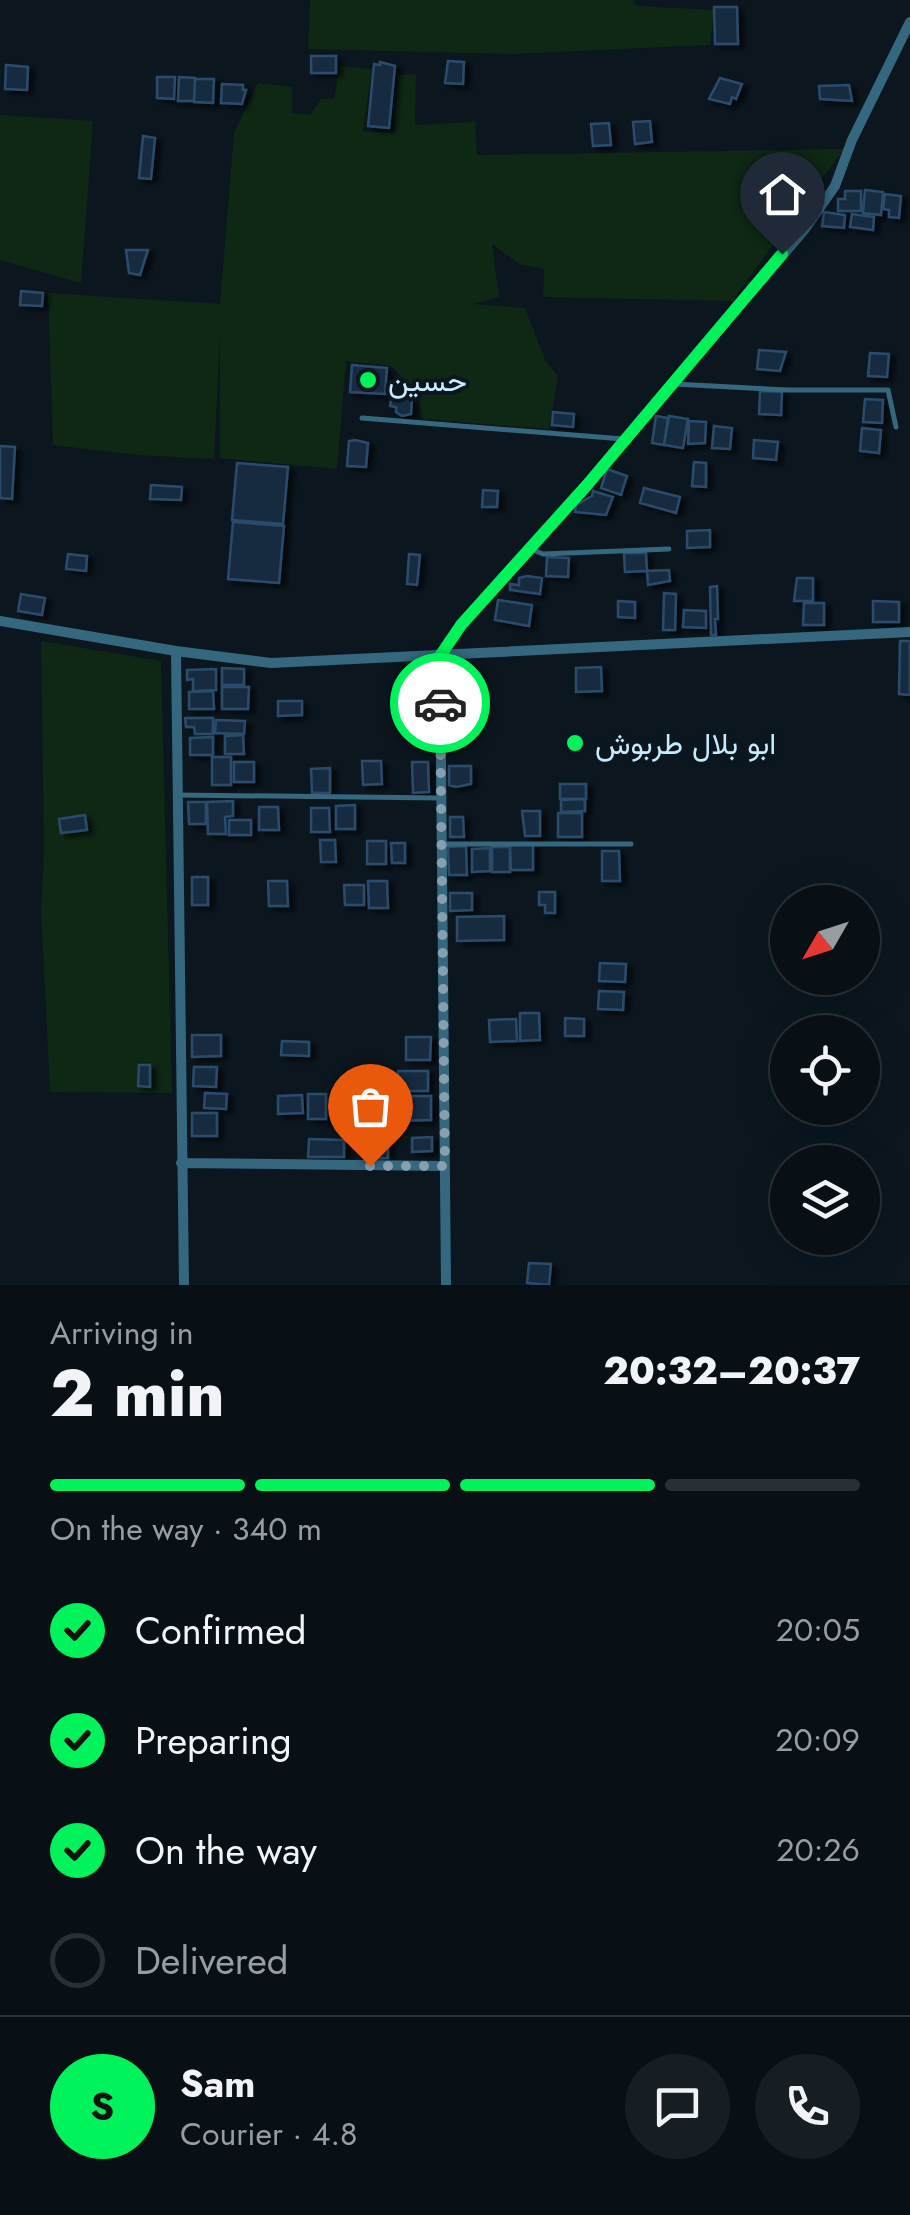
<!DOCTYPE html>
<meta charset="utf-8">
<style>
:root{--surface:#081016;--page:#161e23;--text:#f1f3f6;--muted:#989da1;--line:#293035;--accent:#00f35a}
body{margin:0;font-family:Jost,Vazirmatn,sans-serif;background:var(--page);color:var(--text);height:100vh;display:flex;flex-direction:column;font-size:38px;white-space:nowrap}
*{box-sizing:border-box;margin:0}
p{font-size:32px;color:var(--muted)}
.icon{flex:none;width:55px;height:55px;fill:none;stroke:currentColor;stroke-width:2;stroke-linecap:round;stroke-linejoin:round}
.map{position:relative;height:1285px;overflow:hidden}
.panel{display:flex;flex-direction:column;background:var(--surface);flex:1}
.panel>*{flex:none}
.needle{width:65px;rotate:231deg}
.buttons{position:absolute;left:770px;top:885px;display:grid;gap:20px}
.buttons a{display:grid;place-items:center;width:110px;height:110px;border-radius:50%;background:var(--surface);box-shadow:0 10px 40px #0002,0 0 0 2px var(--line);font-size:50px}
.pin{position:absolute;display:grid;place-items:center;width:85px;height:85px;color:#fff;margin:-102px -42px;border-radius:50% 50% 50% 0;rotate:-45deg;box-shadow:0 0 10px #0007}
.pin .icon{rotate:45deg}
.courier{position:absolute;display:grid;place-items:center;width:100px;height:100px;margin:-50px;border:8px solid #00f35a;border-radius:50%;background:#fff;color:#222;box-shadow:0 2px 12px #0007}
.headline em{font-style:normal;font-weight:800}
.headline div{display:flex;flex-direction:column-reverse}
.headline{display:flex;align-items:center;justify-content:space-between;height:170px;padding:0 50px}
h1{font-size:65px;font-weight:800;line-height:75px}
.bar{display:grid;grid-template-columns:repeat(4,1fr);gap:15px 10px;align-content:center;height:120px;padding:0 50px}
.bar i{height:12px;border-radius:8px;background:var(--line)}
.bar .selected{background:var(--accent)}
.bar p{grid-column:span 4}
.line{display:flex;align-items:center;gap:25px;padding:0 50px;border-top:2px solid var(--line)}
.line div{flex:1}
.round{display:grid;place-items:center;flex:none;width:105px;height:105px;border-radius:52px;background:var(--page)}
ol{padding:0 50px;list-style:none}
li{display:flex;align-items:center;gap:30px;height:110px}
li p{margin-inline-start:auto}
li .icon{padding:10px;border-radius:50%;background:var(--accent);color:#111;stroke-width:4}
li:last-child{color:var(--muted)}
li i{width:55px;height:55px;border:5px solid var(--line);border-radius:50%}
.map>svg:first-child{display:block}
</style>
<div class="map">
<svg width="910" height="1285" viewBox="0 0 910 1285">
<defs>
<filter id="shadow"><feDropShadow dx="5.5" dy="3.5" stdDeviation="2.5" flood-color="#0009"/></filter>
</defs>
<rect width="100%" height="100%" fill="#0b161e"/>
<path fill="#0e2814" d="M 310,0 L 633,0 L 637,6 L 714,10 L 710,45 L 511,54 L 308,49 Z
M 340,66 L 372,69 L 363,131 L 394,133 L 398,75 L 416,74 L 415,125 L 475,122 L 477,155 L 844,149 L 732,301 L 543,297 L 544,269 L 519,264 L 492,244 L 499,297 L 473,304 L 525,308 L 546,362 L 558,376 L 549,429 L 423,419 L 416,391 L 391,366 L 346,361 L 337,469 L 220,458 L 220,335 L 214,459 L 137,455 L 53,445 L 48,293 L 220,304 L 234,133 L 258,83 L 292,87 L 292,113 L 310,115 L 321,99 L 334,98 Z
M 0,115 L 93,121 L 81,283 L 0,260 Z
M 41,641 L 161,661 L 172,1093 L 50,1092 L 41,910 L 44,851 Z"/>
<path fill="#172c3f" stroke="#294c6c" stroke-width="2.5" filter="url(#shadow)" d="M 714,7 L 737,7 L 738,44 L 715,44 Z
M 311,56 L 336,56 L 336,73 L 311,73 Z
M 448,61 L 464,62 L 463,84 L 445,83 Z
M 380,62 L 395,66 L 389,128 L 368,126 L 374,64 L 380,65 Z
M 6,65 L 28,67 L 27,90 L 5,89 Z
M 157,77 L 175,77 L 174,99 L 157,98 Z
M 179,77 L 195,78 L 194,101 L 178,101 Z
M 720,78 L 742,84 L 736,99 L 732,97 L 730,104 L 709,99 Z
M 195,79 L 214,79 L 213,103 L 194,102 Z
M 222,84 L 243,85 L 243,90 L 246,90 L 242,104 L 221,103 Z
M 849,85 L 852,101 L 820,99 L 819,86 Z
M 650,121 L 652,142 L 635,144 L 633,122 Z
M 609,123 L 611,145 L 593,146 L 591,124 Z
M 143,136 L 155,138 L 151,179 L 139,178 Z
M 865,190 L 883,192 L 881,215 L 863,213 Z
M 845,191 L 861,191 L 861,211 L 838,211 L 838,199 L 845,199 Z
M 885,194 L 901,196 L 899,218 L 889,217 L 889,210 L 883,209 Z
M 824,212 L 845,215 L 844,228 L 822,226 Z
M 852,214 L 874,217 L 873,230 L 850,227 Z
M 126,250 L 148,250 L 140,275 L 129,273 Z
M 21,291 L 43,293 L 42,306 L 20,305 Z
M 759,350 L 786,352 L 780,371 L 757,369 Z
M 870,353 L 889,354 L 887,377 L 868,376 Z
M 352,365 L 387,368 L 385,394 L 350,392 Z
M 760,391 L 782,392 L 781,415 L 759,414 Z
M 397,395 L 412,397 L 411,414 L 402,416 L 396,412 L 396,407 L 390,406 L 391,400 L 397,400 Z
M 865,399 L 883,400 L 882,423 L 863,422 Z
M 553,412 L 574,414 L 573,427 L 552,425 Z
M 656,416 L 668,418 L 664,445 L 652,443 Z
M 669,416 L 688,419 L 683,448 L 664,445 Z
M 689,421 L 706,422 L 705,443 L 688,444 Z
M 714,426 L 732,428 L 730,449 L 712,448 Z
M 862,428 L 881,430 L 879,453 L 860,451 Z
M 355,440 L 368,443 L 366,467 L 347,466 L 349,441 Z
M 754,440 L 778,442 L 776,460 L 753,458 Z
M 0,446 L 15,447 L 12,499 L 0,498 Z
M 694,462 L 706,463 L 706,487 L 692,486 Z
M 237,463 L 288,467 L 283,524 L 232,520 Z
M 607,469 L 627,476 L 621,495 L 601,488 Z
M 151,485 L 182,487 L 181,500 L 150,499 Z
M 644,488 L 680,497 L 676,513 L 640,503 Z
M 483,490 L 498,491 L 497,507 L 482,507 Z
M 593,491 L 613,497 L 606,515 L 575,512 L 576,505 L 592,496 Z
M 233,522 L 284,526 L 279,583 L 228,579 Z
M 710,530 L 710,547 L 687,548 L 687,531 Z
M 624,553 L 646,553 L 647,571 L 625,572 Z
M 68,554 L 87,556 L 86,571 L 66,569 Z
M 409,554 L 420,555 L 417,585 L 407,584 Z
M 547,557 L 569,558 L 568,577 L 546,576 Z
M 669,570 L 670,581 L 648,585 L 647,571 Z
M 527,576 L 542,578 L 540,594 L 510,590 L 510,584 L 519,585 L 519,578 Z
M 797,578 L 813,578 L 813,601 L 794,601 Z
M 717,586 L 718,619 L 715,619 L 716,635 L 711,635 L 710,587 Z
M 664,593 L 676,594 L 675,630 L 663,630 Z
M 21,594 L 45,598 L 42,615 L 18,611 Z
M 498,600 L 532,605 L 529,626 L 495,620 Z
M 618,601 L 635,602 L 635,618 L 618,617 Z
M 873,601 L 899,602 L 899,622 L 873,622 Z
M 804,603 L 824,603 L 824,625 L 803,625 Z
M 684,610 L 706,611 L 706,628 L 683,627 Z
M 900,641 L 910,641 L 910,695 L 899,694 Z
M 601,667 L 602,691 L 576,692 L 576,668 Z
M 222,668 L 244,669 L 244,685 L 222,685 Z
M 216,669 L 216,690 L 193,691 L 193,679 L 187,680 L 187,670 Z
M 222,687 L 249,687 L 248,709 L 222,709 Z
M 213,691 L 214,709 L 189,709 L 189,692 Z
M 278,701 L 302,701 L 302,715 L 278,716 Z
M 185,718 L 213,718 L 213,734 L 195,734 L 194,727 L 186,727 Z
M 216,720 L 245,721 L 244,734 L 215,733 Z
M 243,735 L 244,754 L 225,754 L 225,736 Z
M 213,737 L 213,755 L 190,755 L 190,738 Z
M 212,757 L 231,757 L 231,785 L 212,785 Z
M 362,761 L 381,761 L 382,784 L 363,785 Z
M 234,762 L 254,762 L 254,782 L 234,782 Z
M 412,762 L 428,762 L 429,792 L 413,793 Z
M 449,766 L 471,766 L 471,784 L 456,787 L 449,785 Z
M 330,768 L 330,793 L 312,793 L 311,769 Z
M 560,784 L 586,784 L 586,799 L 560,799 Z
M 585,799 L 585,811 L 561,812 L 561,800 Z
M 233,801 L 233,816 L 225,817 L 226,834 L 208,834 L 207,802 Z
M 188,802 L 206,802 L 206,824 L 189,824 Z
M 355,805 L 355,829 L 336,829 L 336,806 Z
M 259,807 L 278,807 L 279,830 L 259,830 Z
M 311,808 L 329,808 L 330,832 L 311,832 Z
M 522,811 L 540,811 L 540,836 L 525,836 Z
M 558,813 L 582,813 L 582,837 L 558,837 Z
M 85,815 L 87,830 L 61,833 L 59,819 Z
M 450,817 L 463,817 L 464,837 L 450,837 Z
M 229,820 L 251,820 L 251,835 L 229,835 Z
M 320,840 L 335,840 L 336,862 L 321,862 Z
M 367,841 L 386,841 L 386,864 L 367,864 Z
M 391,843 L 405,843 L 405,863 L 392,863 Z
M 533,844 L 533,870 L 511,870 L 510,845 Z
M 466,846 L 467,875 L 449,875 L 448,847 Z
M 492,847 L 510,847 L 510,872 L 492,872 Z
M 490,848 L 490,871 L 472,872 L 472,849 Z
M 602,851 L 619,851 L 620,881 L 602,881 Z
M 192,877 L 208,877 L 208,905 L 192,905 Z
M 268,881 L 287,881 L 288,906 L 269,906 Z
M 368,881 L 387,881 L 388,908 L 369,908 Z
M 344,885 L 364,885 L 364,905 L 345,905 Z
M 539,892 L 555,892 L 555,913 L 545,913 L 545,905 L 539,905 Z
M 450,893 L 472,893 L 472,910 L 450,911 Z
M 504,916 L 504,940 L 457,941 L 457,917 Z
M 600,963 L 626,964 L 625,982 L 599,981 Z
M 599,991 L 624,992 L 623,1010 L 598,1009 Z
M 520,1013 L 539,1013 L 540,1040 L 520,1041 Z
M 565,1018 L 584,1019 L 584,1036 L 565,1036 Z
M 516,1019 L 517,1041 L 490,1042 L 489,1020 Z
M 192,1035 L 221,1035 L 221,1056 L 192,1057 Z
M 406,1037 L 431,1037 L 430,1060 L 406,1060 Z
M 282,1041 L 309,1042 L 309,1056 L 281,1055 Z
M 139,1065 L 150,1065 L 150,1087 L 138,1086 Z
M 194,1067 L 217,1067 L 216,1087 L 193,1086 Z
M 398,1071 L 428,1071 L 428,1091 L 398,1091 Z
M 205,1093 L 227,1094 L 226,1109 L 204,1108 Z
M 308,1094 L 326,1094 L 326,1119 L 308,1119 Z
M 302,1095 L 303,1113 L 278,1114 L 278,1096 Z
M 361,1095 L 362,1116 L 347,1116 L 346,1096 Z
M 363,1095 L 385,1095 L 385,1107 L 363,1108 Z
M 394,1096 L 431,1096 L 431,1120 L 395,1121 Z
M 386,1111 L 387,1124 L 367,1125 L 366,1112 Z
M 192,1113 L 217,1113 L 217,1136 L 192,1136 Z
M 370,1137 L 388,1137 L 388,1158 L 371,1159 Z
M 432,1137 L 432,1151 L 412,1152 L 412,1138 Z
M 309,1139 L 344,1140 L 344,1157 L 308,1157 Z
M 529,1263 L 551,1264 L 549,1285 L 527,1283 Z"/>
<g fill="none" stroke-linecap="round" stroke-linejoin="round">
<path stroke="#35687e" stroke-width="5" d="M 674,384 L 788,390 L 888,390 L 896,427
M 362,418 L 623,439
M 533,550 L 543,554 L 669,549
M 178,795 L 440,798
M 443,844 L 631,844"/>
<path stroke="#35687e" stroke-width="10" d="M 0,621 L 176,651 L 271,663 L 910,632
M 176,651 L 184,1285
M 181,1163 L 445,1166
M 446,1285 L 440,656 L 461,625 L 587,485 L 805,229 L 835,186 L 852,140 L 910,22"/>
</g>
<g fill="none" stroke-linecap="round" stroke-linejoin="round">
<path stroke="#86a0b0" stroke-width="10" stroke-dasharray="0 18" d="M 370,1166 L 445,1166 L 440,703"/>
<path stroke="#00f35a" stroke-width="12" d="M 440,703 L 440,656 L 461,625 L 587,485 L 782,254"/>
</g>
<g fill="#00f35a" stroke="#0b161e" stroke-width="4">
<circle cx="368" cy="380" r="10"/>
<circle cx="575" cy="743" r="10"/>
</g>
<g text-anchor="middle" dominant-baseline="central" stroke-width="8" stroke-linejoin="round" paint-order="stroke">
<g font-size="30" fill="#c8eaff" stroke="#0b161e" text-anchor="start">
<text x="388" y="380">حسين</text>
<text x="595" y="743">ابو بلال طربوش</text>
</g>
</g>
</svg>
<div class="buttons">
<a><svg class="needle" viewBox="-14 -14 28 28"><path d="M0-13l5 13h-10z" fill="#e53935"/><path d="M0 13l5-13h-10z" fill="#989da1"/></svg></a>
<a><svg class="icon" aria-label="locate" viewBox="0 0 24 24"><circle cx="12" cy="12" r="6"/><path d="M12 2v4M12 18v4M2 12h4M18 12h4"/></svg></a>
<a><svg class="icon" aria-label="layers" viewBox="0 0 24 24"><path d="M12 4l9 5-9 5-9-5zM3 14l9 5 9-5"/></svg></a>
</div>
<div class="pin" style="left:370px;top:1166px;background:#ea580c"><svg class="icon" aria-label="bag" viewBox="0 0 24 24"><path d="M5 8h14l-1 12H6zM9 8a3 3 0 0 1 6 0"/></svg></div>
<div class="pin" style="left:782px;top:254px;background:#1f2937"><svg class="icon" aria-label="home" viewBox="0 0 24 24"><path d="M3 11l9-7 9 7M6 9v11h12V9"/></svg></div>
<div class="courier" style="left:440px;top:703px"><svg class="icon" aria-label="car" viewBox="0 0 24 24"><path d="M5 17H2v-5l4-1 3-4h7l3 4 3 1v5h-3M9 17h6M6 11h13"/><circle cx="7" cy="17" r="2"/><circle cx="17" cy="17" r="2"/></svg></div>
</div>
<section class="panel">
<div class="headline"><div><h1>2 min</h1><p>Arriving in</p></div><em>20:32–20:37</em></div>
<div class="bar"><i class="selected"></i><i class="selected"></i><i class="selected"></i><i></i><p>On the way · 340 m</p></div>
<ol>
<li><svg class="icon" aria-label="check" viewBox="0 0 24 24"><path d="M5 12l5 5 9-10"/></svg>Confirmed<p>20:05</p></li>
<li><svg class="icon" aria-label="check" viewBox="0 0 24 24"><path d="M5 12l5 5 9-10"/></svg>Preparing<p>20:09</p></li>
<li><svg class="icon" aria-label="check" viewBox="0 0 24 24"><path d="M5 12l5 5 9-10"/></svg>On the way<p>20:26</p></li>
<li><i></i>Delivered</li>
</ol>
<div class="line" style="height:180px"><b class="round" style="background:var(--accent);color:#111">S</b><div><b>Sam</b><p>Courier · 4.8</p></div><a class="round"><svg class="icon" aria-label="chat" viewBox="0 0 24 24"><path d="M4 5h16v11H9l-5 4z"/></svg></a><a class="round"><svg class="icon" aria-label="phone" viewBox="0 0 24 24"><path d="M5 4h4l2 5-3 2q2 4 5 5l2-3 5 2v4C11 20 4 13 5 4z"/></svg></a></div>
</section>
